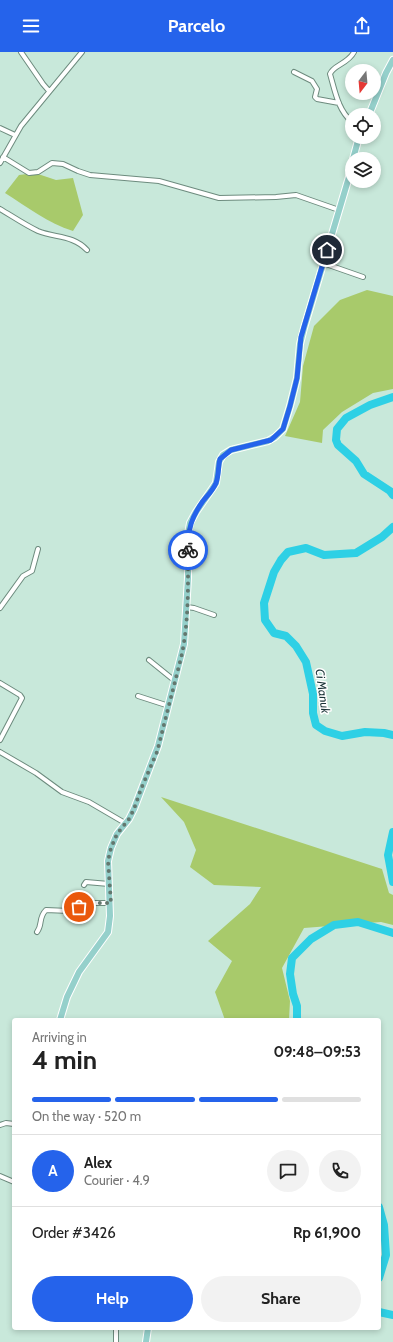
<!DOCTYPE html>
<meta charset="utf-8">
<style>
:root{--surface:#fff;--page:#f2f2f2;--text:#222;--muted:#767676;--line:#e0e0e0;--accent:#2563eb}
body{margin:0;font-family:Cabin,sans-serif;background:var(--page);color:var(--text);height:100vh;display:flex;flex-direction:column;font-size:15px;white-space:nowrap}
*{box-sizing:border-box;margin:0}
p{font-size:13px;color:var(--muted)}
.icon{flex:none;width:22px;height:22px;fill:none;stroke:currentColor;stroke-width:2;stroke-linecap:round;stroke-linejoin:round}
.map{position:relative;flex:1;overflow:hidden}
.side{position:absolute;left:12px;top:966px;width:369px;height:312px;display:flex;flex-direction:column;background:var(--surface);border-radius:4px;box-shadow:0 2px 6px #0003}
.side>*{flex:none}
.needle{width:26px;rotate:196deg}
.buttons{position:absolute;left:345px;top:12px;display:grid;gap:8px}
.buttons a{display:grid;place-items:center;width:36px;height:36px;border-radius:50%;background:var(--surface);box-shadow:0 2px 6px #0003;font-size:20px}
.pin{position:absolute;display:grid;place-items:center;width:34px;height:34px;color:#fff;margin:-17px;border:2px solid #fff;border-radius:50%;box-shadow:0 1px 4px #0007}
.courier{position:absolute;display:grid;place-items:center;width:40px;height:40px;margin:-20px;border:3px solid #2563eb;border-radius:50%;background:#fff;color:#222;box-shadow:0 1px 5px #0007}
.overview em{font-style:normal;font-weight:700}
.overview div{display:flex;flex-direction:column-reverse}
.overview{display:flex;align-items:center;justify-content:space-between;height:68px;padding:0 20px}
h1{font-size:26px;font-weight:700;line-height:30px}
.bar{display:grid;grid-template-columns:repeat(4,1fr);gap:6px 4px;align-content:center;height:48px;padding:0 20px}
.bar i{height:5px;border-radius:3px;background:var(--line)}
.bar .on{background:var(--accent)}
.bar p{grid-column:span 4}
.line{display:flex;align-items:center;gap:10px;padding:0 20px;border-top:1px solid var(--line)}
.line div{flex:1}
.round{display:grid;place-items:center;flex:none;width:42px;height:42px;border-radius:21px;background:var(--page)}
.cta{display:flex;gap:8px;margin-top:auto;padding:8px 20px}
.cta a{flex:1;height:46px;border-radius:24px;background:var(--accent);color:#fff;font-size:16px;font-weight:700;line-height:46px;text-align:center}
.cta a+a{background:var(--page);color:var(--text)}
header{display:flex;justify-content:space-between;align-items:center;height:52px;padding:0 20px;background:var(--accent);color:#fff;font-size:18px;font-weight:700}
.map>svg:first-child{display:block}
</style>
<header><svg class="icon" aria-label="menu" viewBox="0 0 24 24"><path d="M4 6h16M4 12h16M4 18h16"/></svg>Parcelo<svg class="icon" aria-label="share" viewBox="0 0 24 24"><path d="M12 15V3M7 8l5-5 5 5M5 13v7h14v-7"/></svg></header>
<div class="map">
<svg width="393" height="1290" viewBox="0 0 393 1290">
<rect width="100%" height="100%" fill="#c8e8da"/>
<path fill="#a8ca6b" d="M 35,121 L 56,128 L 73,126 L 83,163 L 73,179 C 48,171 27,155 5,141 L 19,123 Z
M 367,238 L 393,244 L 393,337 L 373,341 L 342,360 L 323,378 L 322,391 L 285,384 L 300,350 L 303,314 L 314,274 L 340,248 Z
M 161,745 L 382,817 L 389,841 L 393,843 L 393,873 L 381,870 L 304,876 L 282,916 L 290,949 L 289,968 L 225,968 L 215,940 L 232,909 L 208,889 L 250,852 L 261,835 L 214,833 L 190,815 L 196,798 L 184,770 Z"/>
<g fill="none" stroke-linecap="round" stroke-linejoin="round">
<path stroke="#2ed0e5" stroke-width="8" d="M 393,345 L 370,353 L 346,366 L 337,377 L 336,388 L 338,393 L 356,409 L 364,422 L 390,439 L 393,443
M 393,475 L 382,485 L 356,501 L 324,503 L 306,496 L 288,500 L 281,508 L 274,520 L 264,551 L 265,568 L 274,581 L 286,584 L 296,594 L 306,610 L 313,642 L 313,661 L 316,673 L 325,679 L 342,684 L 365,680 L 384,681 L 393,683
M 393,780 L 388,803 L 393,830
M 297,968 L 297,954 L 293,942 L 290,922 L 292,906 L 311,887 L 334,873 L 358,870 L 393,881
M 379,1155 L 384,1173 L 386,1203 L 379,1226
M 379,1260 L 393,1263"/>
<g stroke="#6d8b7e" stroke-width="6">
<path id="minor" d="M 21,0 L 43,32 L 49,39
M 294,20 L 312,29 L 317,37 L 315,45 L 317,47 L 339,51
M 352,70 C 338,58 335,39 330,22 C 333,13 348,12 354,0
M 0,76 L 15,83
M 3,105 L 29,121 L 38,120 L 52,111 L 63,112 L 78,119 L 90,123 L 159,129 L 219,146 L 276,145 L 296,143 L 339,158
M 0,111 L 21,74 L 82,0
M 0,157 C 12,164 25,173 38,179 C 55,186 73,183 87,198
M 323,211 L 363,225
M 187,555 L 194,556 L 214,563
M 0,556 L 23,524 L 32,519 L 38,497
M 149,608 L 175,629
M 0,631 L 20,643 L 22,646 L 0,688
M 138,644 L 169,654
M 0,700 L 36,721 L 62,740 L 89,750 L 125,771
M 84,833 L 86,830 L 109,832
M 37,880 C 43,872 38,866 46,858 L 69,859 L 74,858 L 86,851 L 110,851
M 0,1073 L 6,1071 L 14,1072
M 0,1124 L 14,1130
M 116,1276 L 116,1290"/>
</g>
<g stroke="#fff" stroke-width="8">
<path id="primary" d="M 369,63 L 386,21 L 393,8
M 353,107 L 359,85
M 60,968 L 67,945 L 79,920 L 108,880 L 110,864 L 108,809 L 111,796 L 117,782 L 129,767 L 134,757 L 158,694 L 184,592 L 188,526 L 188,482 L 190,471 L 196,460 L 212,437 L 216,431 L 219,410 L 223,403 L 231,398 L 268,389 L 275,385 L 283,377 L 290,354 L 297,326 L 300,292 L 304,276 L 349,125 L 352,110
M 146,1290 L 148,1276"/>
</g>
<use href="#minor" stroke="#fff" stroke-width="4"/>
<use href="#primary" stroke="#95d0cb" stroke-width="6"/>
</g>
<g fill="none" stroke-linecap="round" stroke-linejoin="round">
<path stroke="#63776e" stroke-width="4" stroke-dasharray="0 7.2" d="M 79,855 L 89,851 L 111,851 L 108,809 L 111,796 L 117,782 L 129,767 L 134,757 L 141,737 L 157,700 L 181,606 C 189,571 188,534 188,498"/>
<path stroke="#2563eb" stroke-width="5" d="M 188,498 C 188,477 191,466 203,449 C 208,443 213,438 216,431 C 219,423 218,414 220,407 L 231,398 L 271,388 L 283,377 L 290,354 L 297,326 L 301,285 L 327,198"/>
</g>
<g text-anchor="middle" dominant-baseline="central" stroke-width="3" stroke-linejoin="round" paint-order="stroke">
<g font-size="12" font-style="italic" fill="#1a3337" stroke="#fff">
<text transform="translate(323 639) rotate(82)">Ci Manuk</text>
</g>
</g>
</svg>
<div class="buttons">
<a><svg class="needle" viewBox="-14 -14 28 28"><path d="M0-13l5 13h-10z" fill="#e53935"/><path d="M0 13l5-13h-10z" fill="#767676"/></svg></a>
<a><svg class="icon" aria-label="locate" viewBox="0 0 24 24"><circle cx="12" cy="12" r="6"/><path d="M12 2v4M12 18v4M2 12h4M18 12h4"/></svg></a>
<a><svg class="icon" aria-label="layers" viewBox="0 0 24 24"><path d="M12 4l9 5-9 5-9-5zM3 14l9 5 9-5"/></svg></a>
</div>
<div class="pin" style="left:79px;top:855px;background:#ea580c"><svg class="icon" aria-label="bag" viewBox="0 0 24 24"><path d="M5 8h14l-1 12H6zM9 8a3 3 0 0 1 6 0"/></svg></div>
<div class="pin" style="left:327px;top:198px;background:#1f2937"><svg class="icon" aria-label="home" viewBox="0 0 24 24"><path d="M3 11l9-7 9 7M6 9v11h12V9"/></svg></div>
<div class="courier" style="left:188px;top:498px"><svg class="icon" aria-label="bike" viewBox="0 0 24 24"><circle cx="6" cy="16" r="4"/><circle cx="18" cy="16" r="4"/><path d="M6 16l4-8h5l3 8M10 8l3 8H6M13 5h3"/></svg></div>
<section class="side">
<div class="overview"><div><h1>4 min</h1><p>Arriving in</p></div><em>09:48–09:53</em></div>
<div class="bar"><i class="on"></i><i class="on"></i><i class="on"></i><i></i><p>On the way · 520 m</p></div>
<div class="line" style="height:72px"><b class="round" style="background:var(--accent);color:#fff">A</b><div><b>Alex</b><p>Courier · 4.9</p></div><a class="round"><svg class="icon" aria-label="chat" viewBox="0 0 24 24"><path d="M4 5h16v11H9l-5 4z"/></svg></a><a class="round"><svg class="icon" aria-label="phone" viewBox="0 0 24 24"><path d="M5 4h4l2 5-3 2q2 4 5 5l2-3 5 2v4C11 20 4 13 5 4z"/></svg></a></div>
<div class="line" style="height:52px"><div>Order #3426</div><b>Rp 61,900</b></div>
<div class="cta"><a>Help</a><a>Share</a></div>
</section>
</div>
